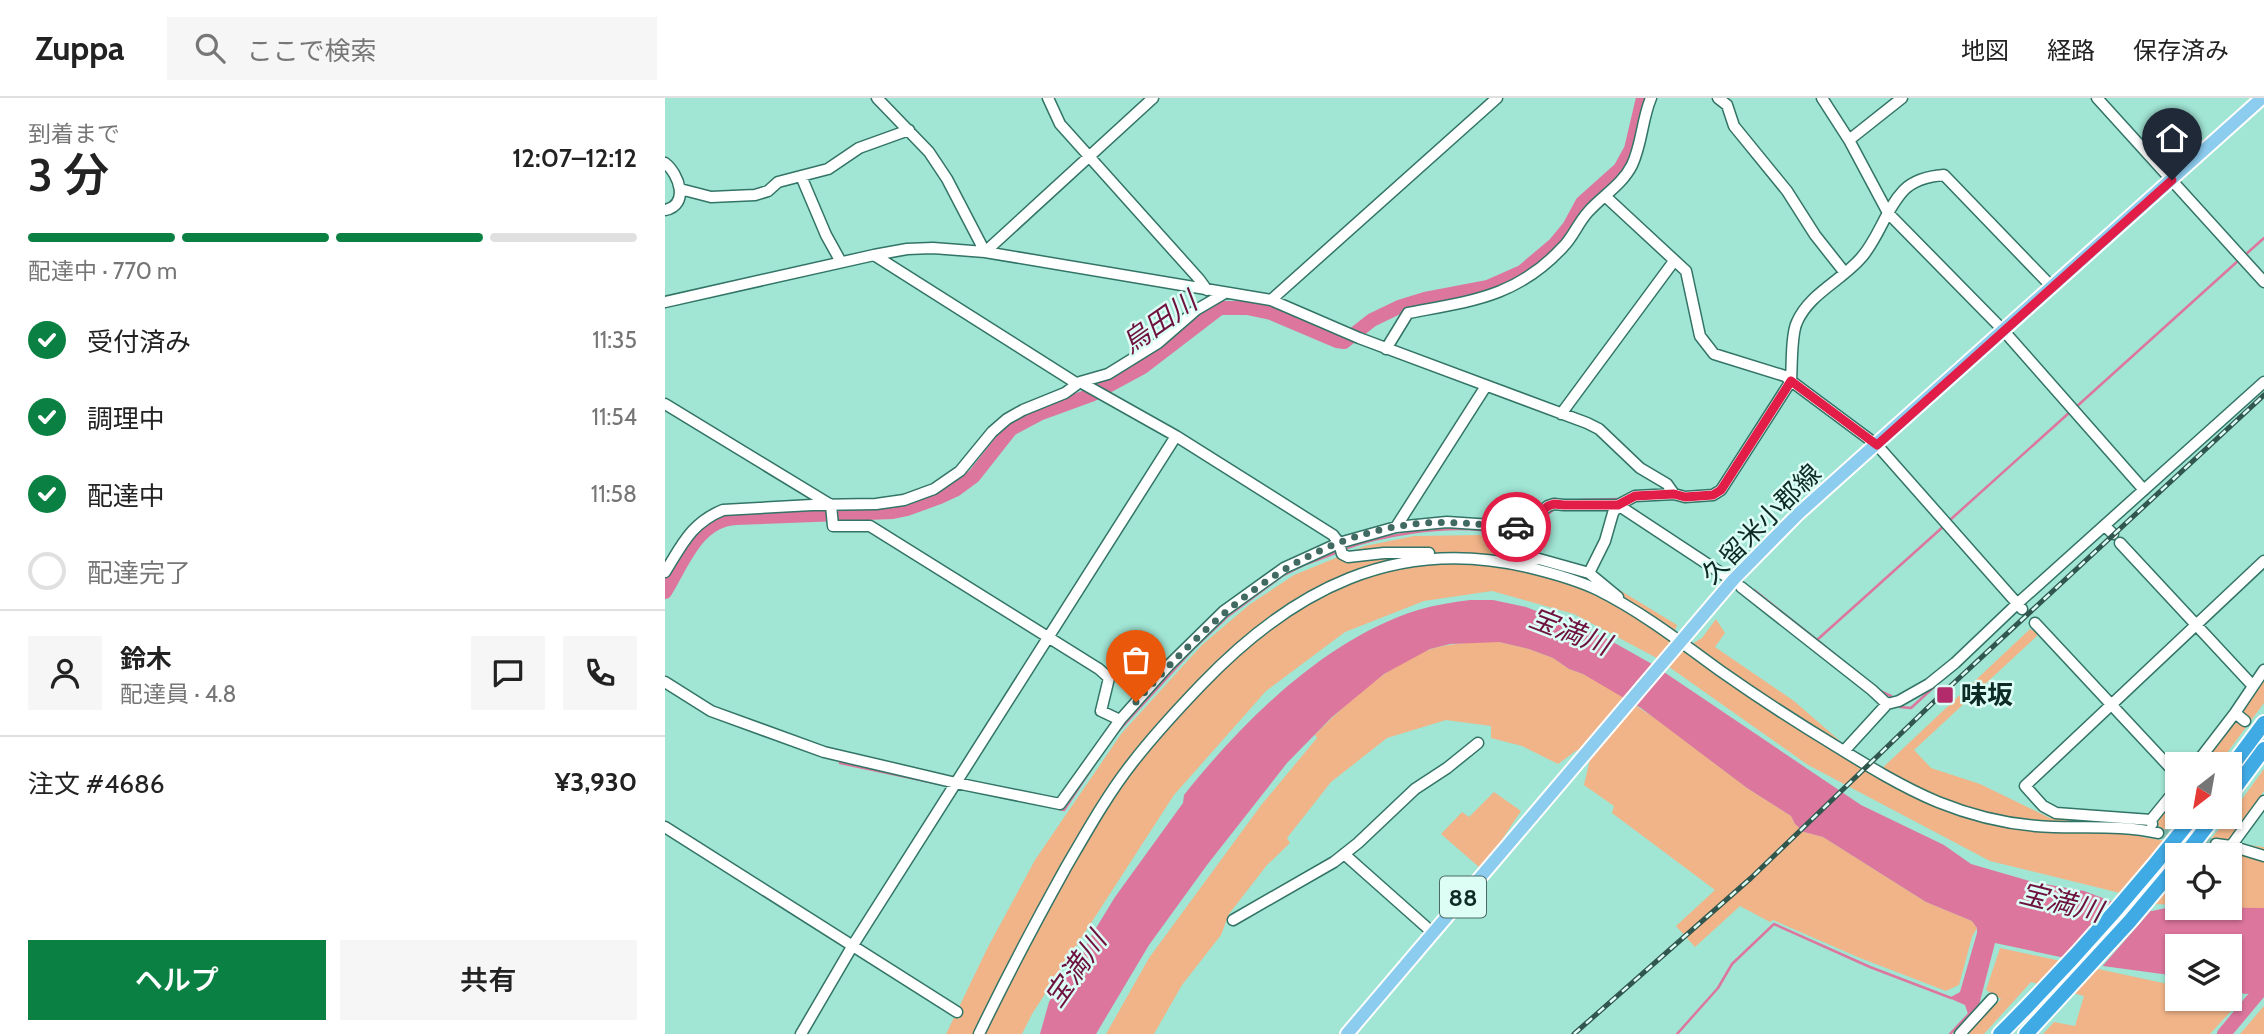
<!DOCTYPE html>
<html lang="ja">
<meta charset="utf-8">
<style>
:root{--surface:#fff;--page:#f6f6f6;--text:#222;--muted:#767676;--line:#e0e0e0;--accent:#0b8043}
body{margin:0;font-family:Cabin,"Noto Sans JP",sans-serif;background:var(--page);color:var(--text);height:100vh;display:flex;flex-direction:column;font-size:26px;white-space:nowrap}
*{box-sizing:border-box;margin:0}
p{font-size:23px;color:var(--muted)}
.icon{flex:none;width:38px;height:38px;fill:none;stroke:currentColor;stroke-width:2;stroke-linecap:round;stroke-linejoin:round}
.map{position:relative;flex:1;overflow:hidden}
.side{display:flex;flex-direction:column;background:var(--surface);width:665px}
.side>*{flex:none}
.needle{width:46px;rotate:211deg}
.fabs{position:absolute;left:1500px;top:654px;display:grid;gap:14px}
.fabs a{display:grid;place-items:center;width:77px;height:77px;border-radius:0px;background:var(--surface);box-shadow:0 2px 5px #0004;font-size:35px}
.pin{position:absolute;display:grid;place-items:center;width:60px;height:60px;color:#fff;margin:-72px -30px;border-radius:50% 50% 50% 0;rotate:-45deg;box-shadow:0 0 7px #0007}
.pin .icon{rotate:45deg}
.courier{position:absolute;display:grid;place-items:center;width:70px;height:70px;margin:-35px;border:5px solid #e11d48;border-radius:50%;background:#fff;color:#222;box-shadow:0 2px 9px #0007}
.summary em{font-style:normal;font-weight:600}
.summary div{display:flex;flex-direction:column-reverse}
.summary{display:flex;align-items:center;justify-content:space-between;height:119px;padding:0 28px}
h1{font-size:46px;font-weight:600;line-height:52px}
.bar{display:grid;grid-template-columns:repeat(4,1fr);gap:10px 7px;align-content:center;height:84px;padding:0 28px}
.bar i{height:9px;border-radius:5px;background:var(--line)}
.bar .on{background:var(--accent)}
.bar p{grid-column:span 4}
.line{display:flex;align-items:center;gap:18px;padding:0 28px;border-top:2px solid var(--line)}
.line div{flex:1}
.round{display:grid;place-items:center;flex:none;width:74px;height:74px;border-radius:0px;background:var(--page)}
ol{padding:0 28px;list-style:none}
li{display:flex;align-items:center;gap:21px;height:77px}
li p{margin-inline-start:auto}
li .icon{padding:7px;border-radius:50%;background:var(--accent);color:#fff;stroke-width:4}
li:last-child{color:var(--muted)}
li i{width:38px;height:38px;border:4px solid var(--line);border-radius:50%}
.action{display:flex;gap:14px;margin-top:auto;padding:14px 28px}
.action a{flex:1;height:80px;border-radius:0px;background:var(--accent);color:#fff;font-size:28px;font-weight:600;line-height:80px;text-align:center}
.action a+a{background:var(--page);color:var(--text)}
header{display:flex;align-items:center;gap:42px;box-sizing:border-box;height:98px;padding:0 35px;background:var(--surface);border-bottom:2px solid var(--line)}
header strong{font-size:33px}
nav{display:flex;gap:38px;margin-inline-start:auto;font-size:24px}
.search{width:490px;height:63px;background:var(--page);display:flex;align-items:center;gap:18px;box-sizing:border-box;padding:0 24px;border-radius:0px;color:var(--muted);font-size:26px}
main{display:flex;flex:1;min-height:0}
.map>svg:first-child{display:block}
</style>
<header>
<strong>Zuppa</strong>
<div class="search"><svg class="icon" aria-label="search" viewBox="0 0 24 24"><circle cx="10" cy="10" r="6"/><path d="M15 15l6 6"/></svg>ここで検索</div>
<nav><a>地図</a><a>経路</a><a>保存済み</a></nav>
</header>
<main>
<section class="side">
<div class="summary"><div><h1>3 分</h1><p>到着まで</p></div><em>12:07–12:12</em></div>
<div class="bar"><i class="on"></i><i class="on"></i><i class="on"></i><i></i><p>配達中 · 770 m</p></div>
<ol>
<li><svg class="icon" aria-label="check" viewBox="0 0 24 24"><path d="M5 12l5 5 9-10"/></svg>受付済み<p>11:35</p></li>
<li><svg class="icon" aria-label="check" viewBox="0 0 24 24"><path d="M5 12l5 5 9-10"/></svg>調理中<p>11:54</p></li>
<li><svg class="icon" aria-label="check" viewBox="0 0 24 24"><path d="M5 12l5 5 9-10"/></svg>配達中<p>11:58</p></li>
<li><i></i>配達完了</li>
</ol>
<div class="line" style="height:126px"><a class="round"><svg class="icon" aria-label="person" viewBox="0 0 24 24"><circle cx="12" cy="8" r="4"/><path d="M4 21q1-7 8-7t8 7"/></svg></a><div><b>鈴木</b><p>配達員 · 4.8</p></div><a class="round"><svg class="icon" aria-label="chat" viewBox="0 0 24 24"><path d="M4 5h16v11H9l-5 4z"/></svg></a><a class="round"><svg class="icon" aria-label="phone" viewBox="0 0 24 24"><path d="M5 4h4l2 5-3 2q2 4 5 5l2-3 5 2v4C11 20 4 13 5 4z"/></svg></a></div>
<div class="line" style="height:91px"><div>注文 #4686</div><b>¥3,930</b></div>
<div class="action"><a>ヘルプ</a><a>共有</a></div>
</section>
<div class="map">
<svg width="1599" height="936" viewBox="0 0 1599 936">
<rect width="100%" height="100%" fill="#a1e5d4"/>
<path fill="#f1b488" d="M 814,437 L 859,444 L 865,462 L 929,483 L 943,485 L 1012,527 L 1006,543 L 1017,552 L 1037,540 L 1051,521 L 1060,535 L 1050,549 L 1129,603 L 1175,643 L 1172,653 L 1211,676 L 1365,531 L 1374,536 L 1249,652 L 1266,670 L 1315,686 L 1385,720 L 1478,725 L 1477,739 L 1560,752 L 1575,746 L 1599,749 L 1599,810 L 1565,810 L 1564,758 L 1512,758 L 1512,807 L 1489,806 L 1455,795 L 1325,763 L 1143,667 L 990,559 L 909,516 L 827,493 L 759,503 L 680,534 L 601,593 L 509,697 L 367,916 L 357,936 L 281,936 L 323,849 L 370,762 L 456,636 L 537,547 L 584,507 L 629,477 L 700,448 L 749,438 Z
M 817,543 L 834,544 L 864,551 L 888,560 L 904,571 L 918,576 L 949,593 L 994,623 L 1082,690 L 1126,718 L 1130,726 L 1139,734 L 1158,739 L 1261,804 L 1307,823 L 1312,830 L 1307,839 L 1294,887 L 1281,893 L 1195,860 L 1108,822 L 1105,824 L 1075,808 L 1030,849 L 1011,828 L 1050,792 L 947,715 L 949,708 L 919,687 L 925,661 L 912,652 L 893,666 L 857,648 L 826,640 L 826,628 L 781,622 L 722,640 L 666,684 L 622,740 L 625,745 L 602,767 L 564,816 L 556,837 L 517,887 L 489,936 L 441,936 L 484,860 L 597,706 L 652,640 L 650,637 C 679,607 728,562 769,550 C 785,546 801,545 817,543 Z
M 1599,580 L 1599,605 L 1553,667 L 1536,667 L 1568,624 L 1580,624 L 1577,612 Z
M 1599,671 L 1599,693 L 1562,744 L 1545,742 L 1564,719 Z
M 829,694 L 856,713 L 834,746 L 814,769 L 776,736 L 797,714 L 804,719 Z
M 1512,699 L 1512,719 L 1501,733 L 1491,726 Z
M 1335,850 L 1512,888 L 1512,901 L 1568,901 L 1567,912 L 1545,936 L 1378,936 L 1389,924 L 1410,928 L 1419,898 L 1366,884 L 1319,936 L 1301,936 L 1336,901 L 1321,892 Z
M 1599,908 L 1599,936 L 1575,936 L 1598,909 Z"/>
<path fill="#dd769d" d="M 805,502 L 828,502 L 861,509 L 939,539 L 987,566 L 1196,707 L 1279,747 L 1306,766 L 1368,784 L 1419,793 L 1451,805 L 1487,813 L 1506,809 L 1599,810 L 1599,894 L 1580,896 L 1565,892 L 1564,849 L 1512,849 L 1512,878 L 1438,868 L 1330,845 L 1313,911 L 1307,920 L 1303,916 L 1300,907 L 1284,900 L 1295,894 L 1312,835 L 1312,830 L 1307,823 L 1261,804 L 1158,739 L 1139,734 L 1130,726 L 1126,718 L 1082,690 L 976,610 L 918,576 L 904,571 L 888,560 L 864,551 L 834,544 L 785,546 L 765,551 L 719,576 L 667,619 L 622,665 L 542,767 L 484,847 L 431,936 L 375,936 L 384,904 L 411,860 L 419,853 L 425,840 L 450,799 L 518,705 L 519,697 C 578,623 660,541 753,512 C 770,507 788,504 805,502 Z"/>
<path fill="#a1e5d4" d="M 1450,801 L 1489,809 L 1435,871 L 1395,862 Z"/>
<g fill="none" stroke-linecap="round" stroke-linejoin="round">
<path stroke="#dd769d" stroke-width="2.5" d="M 1579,158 L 1599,140
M 1410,310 L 1574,162
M 915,402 L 953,401 L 957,402
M 982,421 L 1041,459
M 1285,422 L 1405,314
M 679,451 C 717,437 775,428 815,432 C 830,433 845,436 859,438 L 890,410
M 1089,492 L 1152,542 L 1280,427
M 1152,542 L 1173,559
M 1213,592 L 1226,598
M 1235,609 L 1246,610 L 1269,589
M 449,638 L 529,550 L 563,518 L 617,478 L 641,466 L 673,454
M 175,665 L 284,688
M 394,711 L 399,712 L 435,658
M 1012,936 L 1053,890 L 1067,866 L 1109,826 L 1205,869 L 1286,900
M 1285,936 L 1304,916"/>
<path stroke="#dd769d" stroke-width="14" d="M 0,494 C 18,465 32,422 71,420 L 228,414 L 242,411 L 275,399 L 290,392 L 309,378 L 346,331 L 374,316 L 426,297 L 478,269 L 555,210 L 582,210 L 606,215 L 672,243 L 679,244 L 707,222 L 734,209 L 760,201 L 823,189 L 857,174 L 890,146 L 904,129 L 917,105 L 955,71 L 966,51 L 978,0
M 1559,936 L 1599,888"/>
<path stroke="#84c0b1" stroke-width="10" stroke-dasharray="10 5" stroke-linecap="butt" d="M 1357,511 L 1370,525
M 1493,735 L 1551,746"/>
<g stroke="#327466" stroke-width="13">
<path id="minor" d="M 212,0 L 264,54 L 282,81 L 320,154 L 488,0
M 383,0 L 395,26 L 534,181 L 542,192
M 1053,0 L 1062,7 L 1069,28 L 1122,93 L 1150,137 L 1180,175
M 1157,0 L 1184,42 L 1223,115 L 1338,232 L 1479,392
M 1432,0 L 1599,184
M 1184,42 L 1237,0
M 0,65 C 14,76 25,107 0,112
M 136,78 L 161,137 L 176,164
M 15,91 L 46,99 L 90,97 L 103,93 L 113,84 L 163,71 L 194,50 L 244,32
M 940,98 L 1021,173 L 1035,238 L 1049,256 L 1120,278 L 1126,283
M 209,157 L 411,285
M 606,202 L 832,0
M 0,204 L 209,157 L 242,151 L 268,150 L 320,154 L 606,202 L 694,240 L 922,325 L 934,331 L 975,370 L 1002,386 L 1009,396 L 1020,399 L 1048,397 L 1056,392 L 1126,283 L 1212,347 L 1357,511
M 721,251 L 743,215 C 806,203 852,199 898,149 C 908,139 913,125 923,114 C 937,98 957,87 967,67 C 977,46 977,21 986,0
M 1126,283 C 1127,269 1126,236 1132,224 C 1144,196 1176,183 1196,160 C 1214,140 1220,112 1239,92 C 1249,82 1266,78 1279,77 L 1387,189
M 415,284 L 511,338 L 668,437 L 674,445 L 677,456 L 683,459 L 719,455 L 764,455
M 0,306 L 166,407
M 896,316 L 1009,163
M 166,407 L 168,428 L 205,428 L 434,571 L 444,580 L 436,613 L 455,622
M 1440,428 L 1448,436
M 731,429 L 821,288
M 1455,445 L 1588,588
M 843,464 L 874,461 L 924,475
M 0,474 C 17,447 26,425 58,412 L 147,407 L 211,406 L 239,402 L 269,391 L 295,373 L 327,334 L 342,321 L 358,312 L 400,295 L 415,284 L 443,276 L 493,245 L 531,212 L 560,195
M 1076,489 L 1207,592 L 1222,606 L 1234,603 L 1264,586 L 1290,565 L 1353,505 L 1599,284
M 953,499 L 924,475 L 940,443 L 948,415 L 953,407 L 970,398 L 1009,396
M 1370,525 L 1512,677
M 0,584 L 46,613 L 159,654 L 291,685 L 395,706 L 455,622 L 504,567 L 559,513 L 619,470 L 674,445 L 731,429 L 782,424 L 857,429 L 883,408 L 889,406 L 899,407 L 953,407 L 1059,477
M 1570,615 L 1580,623
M 1179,653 L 1222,606
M 1530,667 L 1570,615 L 1599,572
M 1486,722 L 1391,715 L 1378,708 L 1360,688 L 1599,463
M 1487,726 L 1486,722 L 1512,690
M 0,729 L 292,914
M 1551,746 L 1566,748 L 1599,758
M 1566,748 L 1599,703
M 679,756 L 768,835
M 568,822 L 669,764 L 693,745 L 750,691 L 782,670 L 813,645
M 136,936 L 188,847 L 511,338
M 314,936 C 341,880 370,825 400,771 C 421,735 442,697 468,664 C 489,637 513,611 537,586 C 627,492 730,438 862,469 C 887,475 910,481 933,492 C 977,514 1017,545 1057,574 C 1094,600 1131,624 1169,647 C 1203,668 1237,689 1273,704 C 1310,719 1350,728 1389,729 C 1423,730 1460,727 1493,735
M 1295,936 L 1327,901"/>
</g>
<g stroke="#fff" stroke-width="16">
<path id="major" d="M 682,936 L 1069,481 L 1133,416 L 1597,0"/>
</g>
<g stroke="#fff" stroke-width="18">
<path id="highway" d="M 1564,672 L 1599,625
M 1564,698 L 1599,651
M 1519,758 L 1549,719
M 1335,936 C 1404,867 1468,795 1528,719
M 1361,936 L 1465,823 L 1512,767"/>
</g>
<use href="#minor" stroke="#fff" stroke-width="10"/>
<use href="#major" stroke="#8cccef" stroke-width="12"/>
<use href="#highway" stroke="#40aae5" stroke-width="14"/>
<g stroke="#31564e" stroke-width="5">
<path id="rail" d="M 909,936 L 1086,780 L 1278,595 L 1599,297"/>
</g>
<use href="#rail" stroke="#ddfef5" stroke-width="2.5" stroke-dasharray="8" stroke-linecap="butt"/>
</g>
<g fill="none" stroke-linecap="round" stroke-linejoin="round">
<path stroke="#416b62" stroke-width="7" stroke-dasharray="0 12.6" d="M 471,604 C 549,516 636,435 760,425 C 790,423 820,427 851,429"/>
<path stroke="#e11d48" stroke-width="9" d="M 851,429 L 858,429 L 864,425 L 883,408 L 889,406 L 899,407 L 953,407 L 970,398 L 1009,396 L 1020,399 L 1048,397 L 1056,392 L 1126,283 L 1212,347 L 1507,82"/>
</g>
<rect fill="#b32b6b" stroke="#ddfef5" stroke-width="2.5" x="1271" y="588" width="18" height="18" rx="3.5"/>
<g text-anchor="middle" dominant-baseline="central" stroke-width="5" stroke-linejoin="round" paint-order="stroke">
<rect fill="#ddfef5" stroke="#4c6a63" stroke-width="2" x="775" y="778.5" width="46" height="41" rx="5"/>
<g font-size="24" font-weight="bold" fill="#0e2a24">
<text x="798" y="799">88</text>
</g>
<g font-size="26" fill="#0e2a24" stroke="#ddfef5">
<text transform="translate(1096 426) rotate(-45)">久留米小郡線</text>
</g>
<g font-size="26" font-weight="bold" fill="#0e2a24" stroke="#ddfef5" text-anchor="start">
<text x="1296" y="597">味坂</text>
</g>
<g font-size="28" font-style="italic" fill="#6f113f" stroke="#ddfef5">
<text transform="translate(494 224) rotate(-35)">烏田川</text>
<text transform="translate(905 533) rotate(21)">宝満川</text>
<text transform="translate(1396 804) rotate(14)">宝満川</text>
<text transform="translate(410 871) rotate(-55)">宝満川</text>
</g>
</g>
</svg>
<div class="fabs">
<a><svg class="needle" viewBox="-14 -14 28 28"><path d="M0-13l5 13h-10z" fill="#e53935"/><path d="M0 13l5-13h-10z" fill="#767676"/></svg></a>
<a><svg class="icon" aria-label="locate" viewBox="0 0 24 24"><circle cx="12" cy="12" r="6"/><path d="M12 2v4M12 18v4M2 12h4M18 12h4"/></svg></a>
<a><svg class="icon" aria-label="layers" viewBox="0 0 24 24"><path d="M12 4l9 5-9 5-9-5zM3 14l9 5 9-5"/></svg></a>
</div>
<div class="pin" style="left:471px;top:604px;background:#ea580c"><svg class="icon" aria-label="bag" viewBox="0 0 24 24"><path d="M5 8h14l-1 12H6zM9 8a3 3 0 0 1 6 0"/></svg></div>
<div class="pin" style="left:1507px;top:82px;background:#1f2937"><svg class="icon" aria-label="home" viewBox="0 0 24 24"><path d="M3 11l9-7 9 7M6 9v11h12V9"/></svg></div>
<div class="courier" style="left:851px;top:429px"><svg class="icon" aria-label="car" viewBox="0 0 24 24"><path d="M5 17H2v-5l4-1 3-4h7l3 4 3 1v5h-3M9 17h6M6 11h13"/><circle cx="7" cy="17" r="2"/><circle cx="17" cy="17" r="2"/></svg></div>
</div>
</main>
